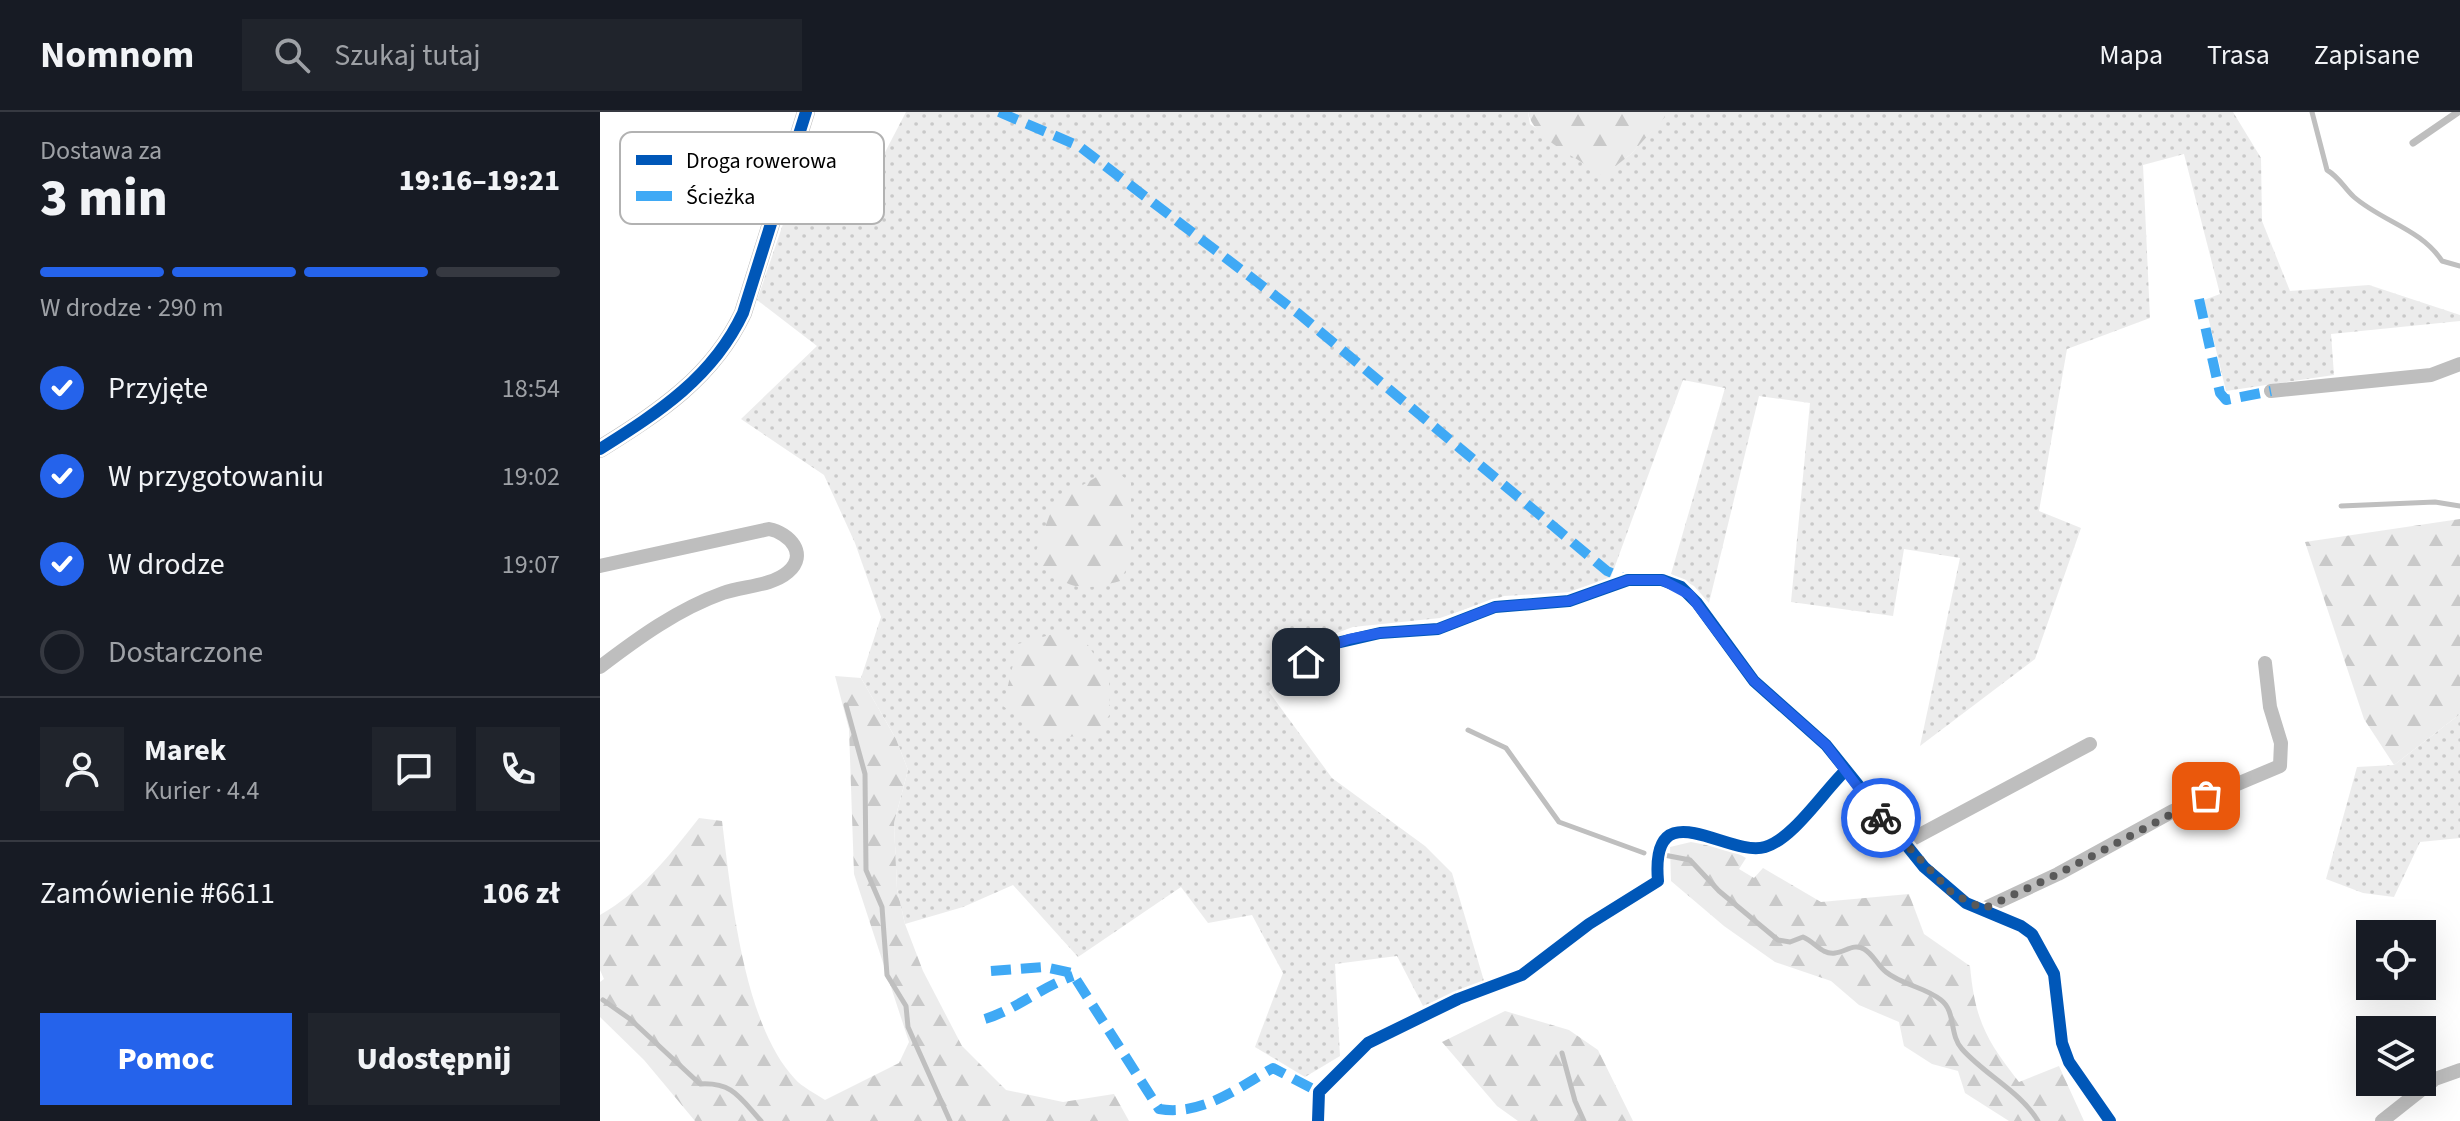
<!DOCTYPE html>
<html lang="pl">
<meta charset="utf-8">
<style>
:root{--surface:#171b24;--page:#20242c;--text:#f1f3f6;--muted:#9ea1a6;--line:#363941;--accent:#2563eb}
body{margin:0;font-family:"Source Sans 3",sans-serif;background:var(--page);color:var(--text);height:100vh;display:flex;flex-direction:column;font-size:30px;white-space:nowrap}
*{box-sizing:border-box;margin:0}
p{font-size:26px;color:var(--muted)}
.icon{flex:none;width:44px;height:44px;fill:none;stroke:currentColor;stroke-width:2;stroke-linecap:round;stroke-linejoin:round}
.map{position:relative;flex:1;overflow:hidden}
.side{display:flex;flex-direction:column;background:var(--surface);width:600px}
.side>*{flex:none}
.fabs{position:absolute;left:1756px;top:808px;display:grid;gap:16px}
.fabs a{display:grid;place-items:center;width:80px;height:80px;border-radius:0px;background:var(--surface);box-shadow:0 8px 32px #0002;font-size:40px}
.pin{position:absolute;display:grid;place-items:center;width:68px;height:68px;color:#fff;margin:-34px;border-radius:16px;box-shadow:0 4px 12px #0006}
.courier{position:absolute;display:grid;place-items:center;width:80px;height:80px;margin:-40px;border:6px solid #2563eb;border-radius:50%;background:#fff;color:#222;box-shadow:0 2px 10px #0007}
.summary em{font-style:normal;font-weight:800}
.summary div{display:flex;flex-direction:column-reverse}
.summary{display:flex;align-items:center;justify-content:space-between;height:136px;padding:0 40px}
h1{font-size:52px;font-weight:800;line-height:60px}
.bar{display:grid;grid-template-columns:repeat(4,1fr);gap:12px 8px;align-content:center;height:96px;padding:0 40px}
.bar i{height:10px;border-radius:6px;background:var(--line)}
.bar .selected{background:var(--accent)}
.bar p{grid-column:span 4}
.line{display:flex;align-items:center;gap:20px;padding:0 40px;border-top:2px solid var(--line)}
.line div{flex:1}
.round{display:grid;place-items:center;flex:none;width:84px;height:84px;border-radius:0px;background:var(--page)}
ol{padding:0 40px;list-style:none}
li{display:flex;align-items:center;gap:24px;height:88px}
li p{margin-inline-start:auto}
li .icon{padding:8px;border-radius:50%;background:var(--accent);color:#fff;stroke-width:4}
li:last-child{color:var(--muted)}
li i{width:44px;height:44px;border:4px solid var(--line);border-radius:50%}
.cta{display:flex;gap:16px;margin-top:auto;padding:16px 40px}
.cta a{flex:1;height:92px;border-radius:0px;background:var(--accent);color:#fff;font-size:32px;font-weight:800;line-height:92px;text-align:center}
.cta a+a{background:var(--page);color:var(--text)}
header{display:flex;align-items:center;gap:48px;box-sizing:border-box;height:112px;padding:0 40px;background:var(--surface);border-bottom:2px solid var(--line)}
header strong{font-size:38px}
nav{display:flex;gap:44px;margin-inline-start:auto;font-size:28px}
.search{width:560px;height:72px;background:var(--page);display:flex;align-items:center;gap:20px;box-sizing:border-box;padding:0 28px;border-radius:0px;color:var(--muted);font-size:30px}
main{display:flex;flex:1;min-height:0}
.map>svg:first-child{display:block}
</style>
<header>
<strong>Nomnom</strong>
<div class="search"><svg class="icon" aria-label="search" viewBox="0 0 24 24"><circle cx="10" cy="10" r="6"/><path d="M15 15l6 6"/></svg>Szukaj tutaj</div>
<nav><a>Mapa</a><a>Trasa</a><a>Zapisane</a></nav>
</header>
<main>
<section class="side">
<div class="summary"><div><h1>3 min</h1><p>Dostawa za</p></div><em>19:16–19:21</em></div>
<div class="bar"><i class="selected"></i><i class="selected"></i><i class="selected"></i><i></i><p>W drodze · 290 m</p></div>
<ol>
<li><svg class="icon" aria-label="check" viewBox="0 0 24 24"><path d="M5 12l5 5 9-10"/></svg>Przyjęte<p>18:54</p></li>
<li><svg class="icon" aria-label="check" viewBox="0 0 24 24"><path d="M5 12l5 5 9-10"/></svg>W przygotowaniu<p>19:02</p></li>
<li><svg class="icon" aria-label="check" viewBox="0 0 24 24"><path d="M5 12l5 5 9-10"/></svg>W drodze<p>19:07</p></li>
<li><i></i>Dostarczone</li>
</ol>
<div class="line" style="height:144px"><a class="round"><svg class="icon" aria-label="person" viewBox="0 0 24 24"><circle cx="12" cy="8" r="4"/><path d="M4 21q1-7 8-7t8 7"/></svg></a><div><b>Marek</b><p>Kurier · 4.4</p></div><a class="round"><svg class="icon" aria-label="chat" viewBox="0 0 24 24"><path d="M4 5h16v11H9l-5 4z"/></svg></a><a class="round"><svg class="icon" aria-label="phone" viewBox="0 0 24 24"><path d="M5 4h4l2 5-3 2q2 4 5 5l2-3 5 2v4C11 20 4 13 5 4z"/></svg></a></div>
<div class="line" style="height:104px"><div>Zamówienie #6611</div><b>106 zł</b></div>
<div class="cta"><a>Pomoc</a><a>Udostępnij</a></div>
</section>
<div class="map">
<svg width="1860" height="1009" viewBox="0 0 1860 1009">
<defs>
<pattern id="grass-dots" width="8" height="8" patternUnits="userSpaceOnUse" patternTransform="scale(2)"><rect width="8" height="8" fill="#ececec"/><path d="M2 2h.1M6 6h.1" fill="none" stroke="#c9c9c9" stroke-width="1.8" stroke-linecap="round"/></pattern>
<pattern id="forest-firs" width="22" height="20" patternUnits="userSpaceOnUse" patternTransform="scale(2)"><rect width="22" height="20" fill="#ececec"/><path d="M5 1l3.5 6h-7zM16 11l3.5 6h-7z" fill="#c9c9c9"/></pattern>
</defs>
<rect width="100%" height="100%" fill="#fff"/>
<path fill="url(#grass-dots)" d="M 306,0 L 928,0 L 930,12 L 1003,63 L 1031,42 L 1064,5 L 1064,0 L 1633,0 L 1661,46 L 1662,109 L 1690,179 L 1769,173 L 1860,203 L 1860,209 L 1731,222 L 1734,263 L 1626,279 L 1604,188 L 1620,182 L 1584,42 L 1543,53 L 1550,206 L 1467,237 L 1439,399 L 1481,416 L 1435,547 L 1320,634 L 1360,446 L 1304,437 L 1293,504 L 1191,490 L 1210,291 L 1159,284 L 1109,491 L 1094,474 L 1071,462 L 1125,276 L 1083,268 L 1011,465 L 974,480 L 904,484 L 840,506 L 753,515 L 712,530 L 669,580 L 732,666 L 825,734 L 852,761 L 884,869 L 823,894 L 797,844 L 735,852 L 740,944 L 705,965 L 655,935 L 683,861 L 652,803 L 608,811 L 581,775 L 478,845 L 413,773 L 363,795 L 305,812 L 297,777 L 294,711 L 308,658 L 296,627 L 261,566 L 281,505 L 255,431 L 224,363 L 141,307 L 217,234 L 157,188 L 195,77 L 257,94 Z
M 1860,602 L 1860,726 L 1820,730 L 1794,785 L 1763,781 L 1726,767 L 1757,655 L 1794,653 Z"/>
<path fill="url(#forest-firs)" d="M 928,0 L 1064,0 L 1065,5 L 1031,42 L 1003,64 C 981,47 932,27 928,0 Z
M 512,356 L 531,371 L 531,448 L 520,469 C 477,481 467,476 433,447 L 455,389 Z
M 1860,407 L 1860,602 L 1794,653 L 1764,607 L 1705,430 Z
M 460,520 L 486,530 L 509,566 L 510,602 L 497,622 L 448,627 L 403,594 L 418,532 Z
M 235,564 L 261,566 L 296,627 L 308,658 L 294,711 L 297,777 L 305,812 L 323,859 L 362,934 L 406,978 L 463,990 L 514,982 L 529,1009 L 95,1009 L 44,948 L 0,905 L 0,870 L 4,867 L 0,858 L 0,803 C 41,780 71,742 99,706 L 122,709 C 131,781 143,912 195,967 C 202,975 215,981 225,988 L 299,951 L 309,930 L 254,762 L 249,617 Z
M 1091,730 L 1132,738 L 1146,746 L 1139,757 L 1154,766 L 1163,756 L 1221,790 L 1309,782 L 1324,822 L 1370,854 C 1375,908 1386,928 1419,970 L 1459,954 L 1484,1009 L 1409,1009 L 1365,981 L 1358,959 L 1332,952 L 1304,934 L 1299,910 L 1259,893 L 1231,869 L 1175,850 L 1124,814 L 1071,769 L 1070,735 Z
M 905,899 L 969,918 L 998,938 L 1033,1009 L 918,1009 L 897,994 L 842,930 Z"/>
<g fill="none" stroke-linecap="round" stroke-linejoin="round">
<path stroke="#bfbfbf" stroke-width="5" d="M 1712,0 L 1727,58 C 1740,66 1744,76 1754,85 C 1783,110 1821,117 1842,149 L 1860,154
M 1741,394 L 1835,390 L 1860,394
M 246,593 L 265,662 L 266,758 L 282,795 L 287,863 L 306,894 L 308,915 L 350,1009
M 868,618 L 906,636 L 959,710 L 1044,741
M 1064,743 L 1090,748 L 1119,779 L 1178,828 L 1190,830 L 1203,825 C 1215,830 1222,843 1235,841 C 1245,840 1254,831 1264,837 C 1273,842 1278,854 1286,860 C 1302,873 1325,875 1341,888 C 1356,899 1349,923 1362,937 C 1385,963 1421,980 1438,1009
M 3,888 L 30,907 L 100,972 C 133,970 140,986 161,1009
M 962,941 L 975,989 L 984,1009"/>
<path stroke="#bebebe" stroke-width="7" d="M 1813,31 L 1858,0"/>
<path stroke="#bebebe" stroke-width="14" d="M 1671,279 L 1831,263 L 1860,252
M 0,454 L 169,417 C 189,421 209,442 188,460 C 172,474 143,474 123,481 C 78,497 38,526 0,555
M 706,550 L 732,532 L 780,521 L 838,517 L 895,495 L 969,489 L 1028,468 L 1062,468 L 1081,475 L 1097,491 L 1154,569 L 1226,633 L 1324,755 L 1366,791 L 1421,814 L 1432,822 L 1454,862 L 1462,931 L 1469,950 L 1510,1009
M 1303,732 L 1490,632
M 1383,797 L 1458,762 L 1573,699 L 1680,654 L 1681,631 L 1670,595 L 1665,551
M 718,1009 L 719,980 L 768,931 L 858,887 L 922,863 L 989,812 L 1058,769 C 1050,676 1128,746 1165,735 C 1193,727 1224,679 1245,659
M 1782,1009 L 1835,967 L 1860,958"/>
<path stroke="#bebebe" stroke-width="18" d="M 0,337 C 59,300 113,265 143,201 L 206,0"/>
<path stroke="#3fa9f5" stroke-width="10" stroke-dasharray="20 10" stroke-linecap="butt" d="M 399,0 L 479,34 L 699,202 L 1007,459 L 1028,468
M 1599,187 L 1620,281 L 1626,288 L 1671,279
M 391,859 L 444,855 L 472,861 L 559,997 C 602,1004 636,977 673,956 L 719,980
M 385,907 C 417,897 441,875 473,864"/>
<g stroke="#fff" stroke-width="17">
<path id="cycleway" d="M 0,337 C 59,300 113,265 143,201 L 206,0
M 706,550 L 732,532 L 780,521 L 838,517 L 895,495 L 969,489 L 1028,468 L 1062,468 L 1081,475 L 1097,491 L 1154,569 L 1226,633 L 1324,755 L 1366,791 L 1421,814 L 1432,822 L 1454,862 L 1462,931 L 1469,950 L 1510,1009
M 718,1009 L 719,980 L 768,931 L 858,887 L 922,863 L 989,812 L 1058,769 C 1050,676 1128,746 1165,735 C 1193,727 1224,679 1245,659"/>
</g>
<use href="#cycleway" stroke="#0057b8" stroke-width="12"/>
</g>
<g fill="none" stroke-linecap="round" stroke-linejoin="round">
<path stroke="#595959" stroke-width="8" stroke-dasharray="0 14.4" d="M 1281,706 L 1352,781 L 1383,797 L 1458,762 L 1606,684"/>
<path stroke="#2563eb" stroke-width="10" d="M 706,550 L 716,539 L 749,527 L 780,521 L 838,517 L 895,495 L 969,489 L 1028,468 L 1062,468 L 1090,483 L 1154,569 L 1226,633 L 1281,706"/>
</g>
<rect x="20" y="20" width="264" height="92" rx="12" fill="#fff" stroke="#b2b2b2" stroke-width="2"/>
<rect x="36" y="43" width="36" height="10" fill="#0057b8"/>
<rect x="36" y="79" width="36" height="10" fill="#3fa9f5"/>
<g font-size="22" fill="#000">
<text x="86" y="56">Droga rowerowa</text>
<text x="86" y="92">Ścieżka</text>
</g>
</svg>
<div class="fabs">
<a><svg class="icon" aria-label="locate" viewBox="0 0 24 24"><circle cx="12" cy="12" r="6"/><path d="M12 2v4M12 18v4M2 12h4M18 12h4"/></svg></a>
<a><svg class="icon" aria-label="layers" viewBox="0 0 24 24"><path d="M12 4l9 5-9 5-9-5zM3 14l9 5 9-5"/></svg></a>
</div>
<div class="pin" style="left:1606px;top:684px;background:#ea580c"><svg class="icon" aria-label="bag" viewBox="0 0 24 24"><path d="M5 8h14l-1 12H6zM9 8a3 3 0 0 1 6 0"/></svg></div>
<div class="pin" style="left:706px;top:550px;background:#1f2937"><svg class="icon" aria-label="home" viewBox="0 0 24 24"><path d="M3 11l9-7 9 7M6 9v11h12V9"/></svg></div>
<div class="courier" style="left:1281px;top:706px"><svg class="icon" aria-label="bike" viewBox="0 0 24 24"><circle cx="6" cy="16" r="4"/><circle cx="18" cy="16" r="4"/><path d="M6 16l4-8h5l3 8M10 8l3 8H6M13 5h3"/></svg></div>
</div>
</main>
